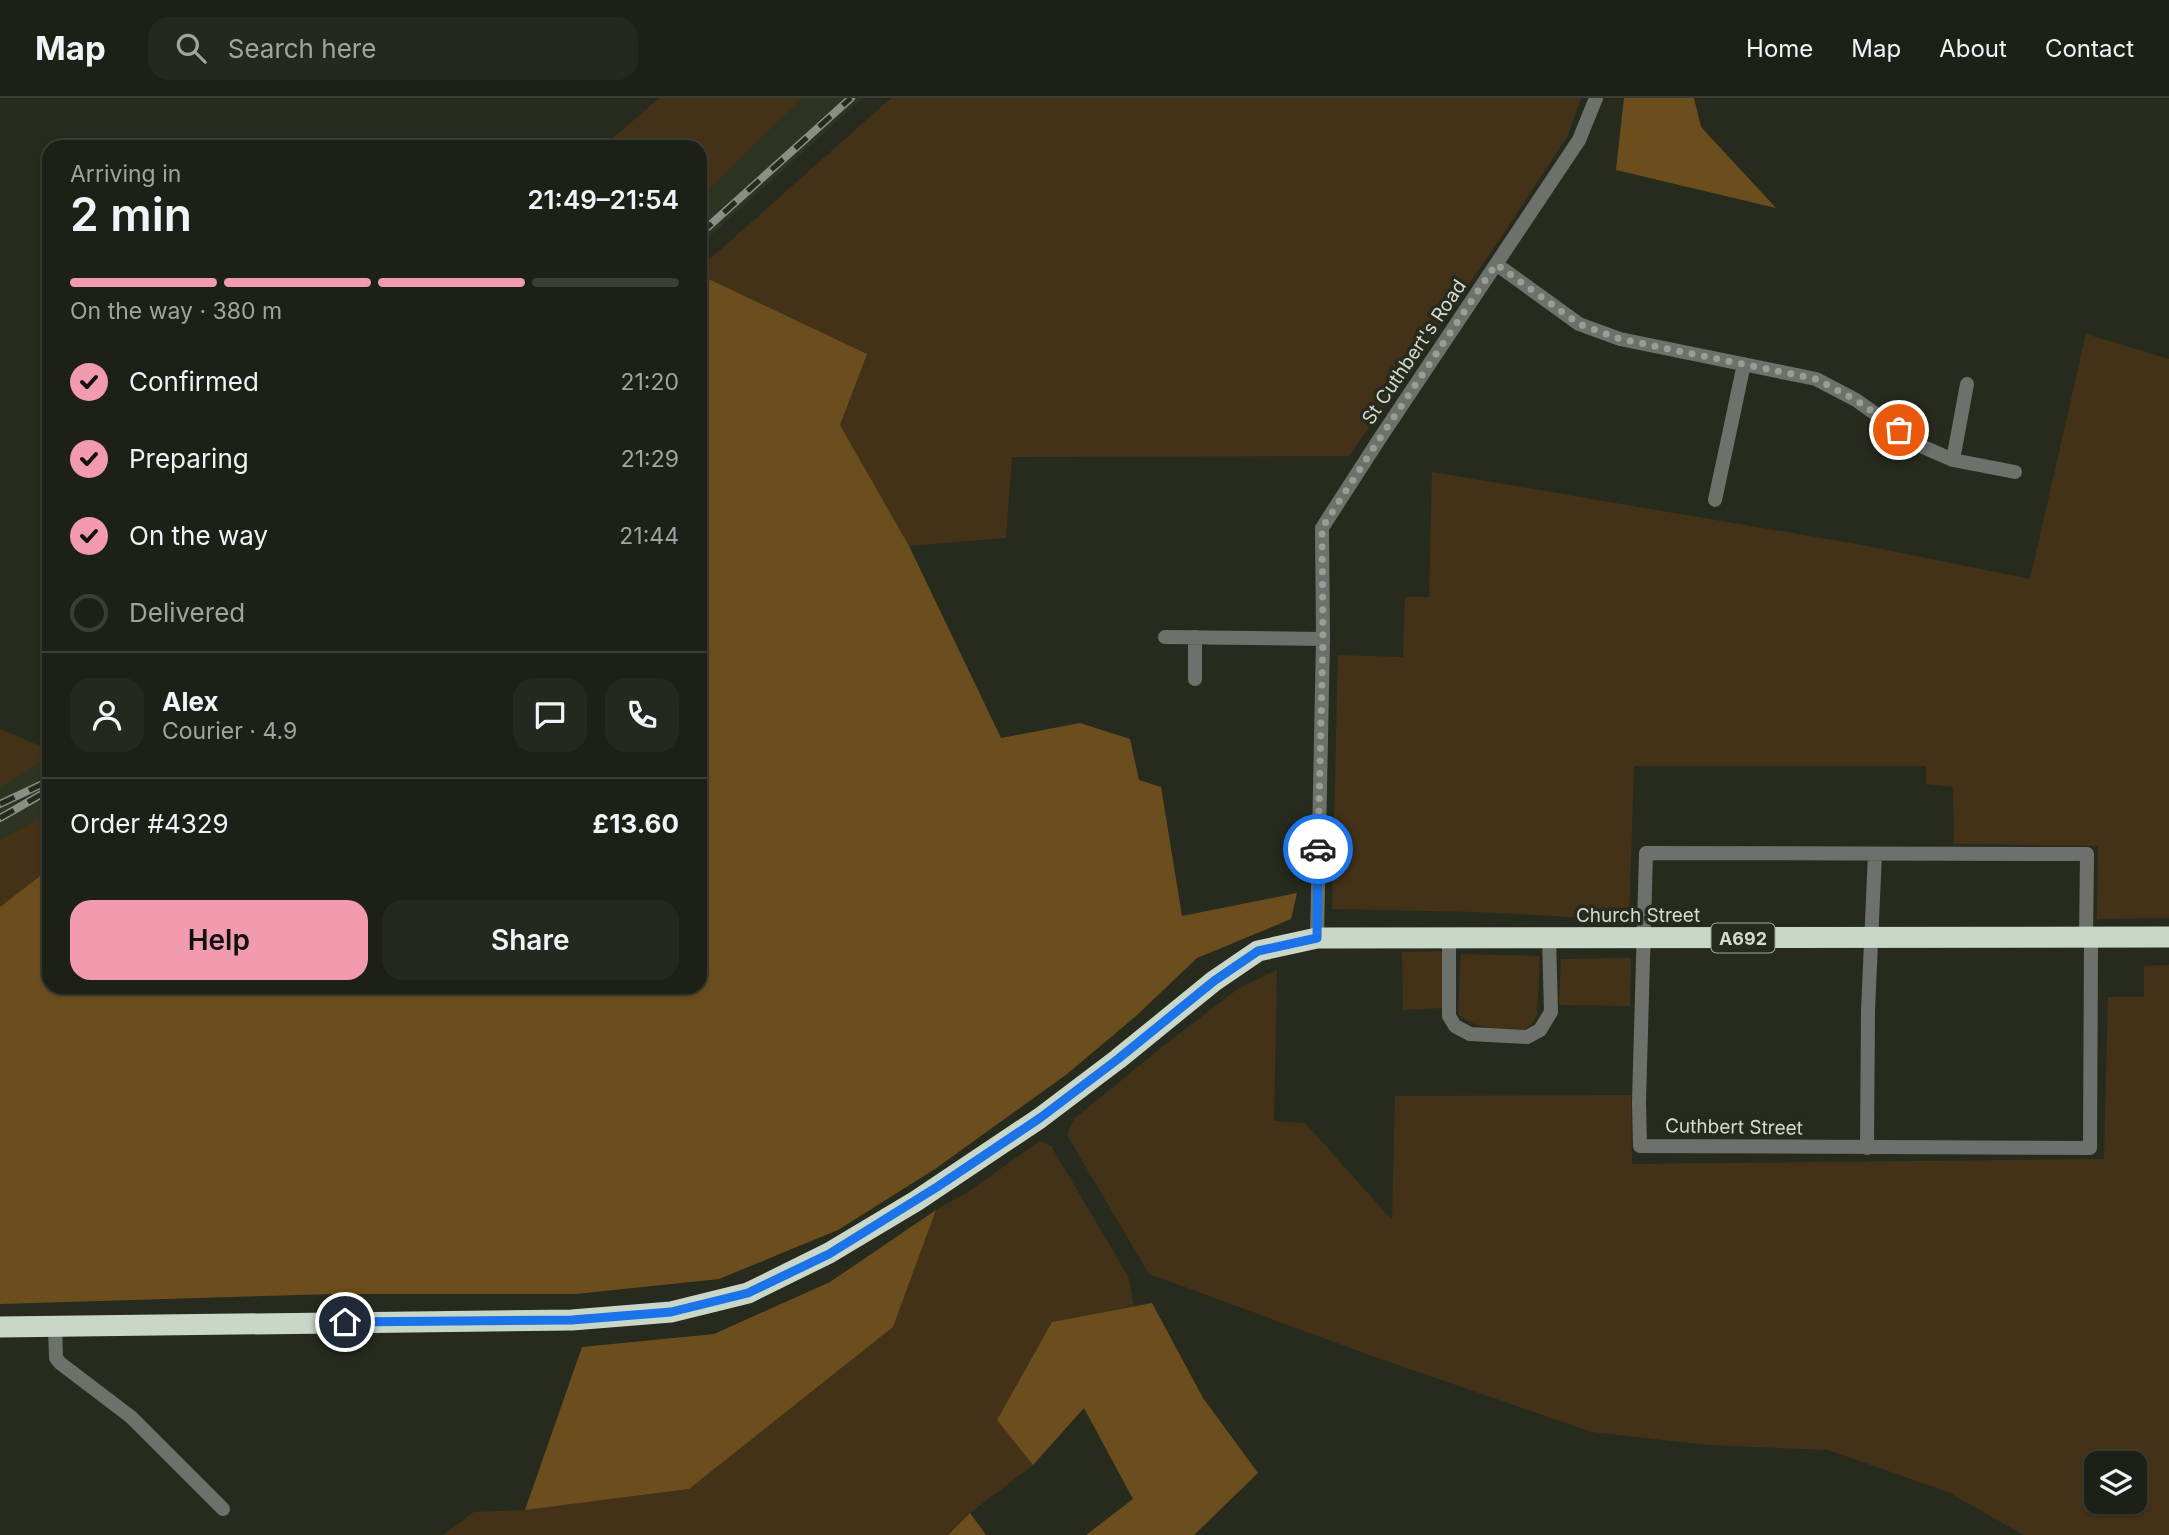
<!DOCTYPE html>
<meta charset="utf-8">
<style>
:root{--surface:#1d2016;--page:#25281f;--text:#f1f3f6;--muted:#a0a3a1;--line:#3b3e35;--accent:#f29aae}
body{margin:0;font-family:Inter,sans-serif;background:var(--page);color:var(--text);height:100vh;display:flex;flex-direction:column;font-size:26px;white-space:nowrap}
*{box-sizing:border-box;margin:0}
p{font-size:23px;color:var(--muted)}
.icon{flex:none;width:38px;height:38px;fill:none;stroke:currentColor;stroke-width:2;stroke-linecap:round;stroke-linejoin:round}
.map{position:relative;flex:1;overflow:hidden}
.panel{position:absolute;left:42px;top:42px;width:665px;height:854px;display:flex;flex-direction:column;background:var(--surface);border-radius:21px;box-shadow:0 2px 5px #0004,0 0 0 2px var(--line)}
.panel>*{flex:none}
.fabs{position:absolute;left:2084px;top:1353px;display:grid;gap:14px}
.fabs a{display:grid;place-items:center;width:63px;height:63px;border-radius:14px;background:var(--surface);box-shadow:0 2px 5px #0004,0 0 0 2px var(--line);font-size:35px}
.pin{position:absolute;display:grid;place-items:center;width:60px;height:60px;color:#fff;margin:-30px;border:4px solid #fff;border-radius:50%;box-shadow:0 2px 7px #0007}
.courier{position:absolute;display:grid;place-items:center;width:70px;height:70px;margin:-35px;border:5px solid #1a73e8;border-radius:50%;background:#fff;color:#222;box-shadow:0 2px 9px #0007}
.headline em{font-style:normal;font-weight:600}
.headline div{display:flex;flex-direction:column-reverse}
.headline{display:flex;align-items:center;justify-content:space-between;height:119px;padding:0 28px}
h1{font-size:46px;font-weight:600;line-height:52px}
.bar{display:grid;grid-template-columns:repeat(4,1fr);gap:10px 7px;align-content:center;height:84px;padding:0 28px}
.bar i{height:9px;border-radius:5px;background:var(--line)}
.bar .active{background:var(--accent)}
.bar p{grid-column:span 4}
.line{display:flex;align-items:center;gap:18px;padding:0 28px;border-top:2px solid var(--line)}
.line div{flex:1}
.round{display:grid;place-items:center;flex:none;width:74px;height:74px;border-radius:21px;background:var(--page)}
ol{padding:0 28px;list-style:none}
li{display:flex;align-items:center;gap:21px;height:77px}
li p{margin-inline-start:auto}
li .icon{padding:7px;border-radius:50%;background:var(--accent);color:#111;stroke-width:4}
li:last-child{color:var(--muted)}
li i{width:38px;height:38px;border:4px solid var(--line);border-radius:50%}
.action{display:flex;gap:14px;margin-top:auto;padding:14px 28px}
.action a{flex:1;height:80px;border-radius:21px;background:var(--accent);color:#111;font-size:28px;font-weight:600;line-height:80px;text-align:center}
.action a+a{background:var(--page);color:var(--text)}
header{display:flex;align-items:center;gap:42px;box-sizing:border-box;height:98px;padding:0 35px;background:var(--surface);border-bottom:2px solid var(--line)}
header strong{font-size:33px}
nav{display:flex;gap:38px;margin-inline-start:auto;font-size:24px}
.search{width:490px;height:63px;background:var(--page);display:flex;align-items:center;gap:18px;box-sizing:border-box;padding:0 24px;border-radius:21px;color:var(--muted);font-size:26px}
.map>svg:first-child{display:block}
</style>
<header>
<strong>Map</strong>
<div class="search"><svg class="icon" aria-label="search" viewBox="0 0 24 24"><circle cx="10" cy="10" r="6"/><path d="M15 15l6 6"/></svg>Search here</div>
<nav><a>Home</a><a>Map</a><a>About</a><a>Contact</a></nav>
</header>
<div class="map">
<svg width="2169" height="1437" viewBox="0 0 2169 1437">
<rect width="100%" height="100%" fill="#272b1e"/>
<path fill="#2e3422" d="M 803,0 L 863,0 L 700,147 L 700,100 Z
M 49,659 L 49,716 L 0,741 L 0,690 Z"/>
<path fill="#443218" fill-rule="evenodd" d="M 659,0 L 803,0 L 700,100 L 700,49 L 603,49 Z
M 891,0 L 1581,0 L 1567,39 L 1502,138 L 1349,358 L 1012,359 L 1006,440 L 909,448 L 840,327 L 866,256 L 700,177 L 700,170 Z
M 2086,236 L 2169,261 L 2169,820 L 2097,821 L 2098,748 L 1954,746 L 1953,689 L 1926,686 L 1926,668 L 1634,668 L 1629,822 L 1477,814 L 1332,811 L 1338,557 L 1403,559 L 1405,499 L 1429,499 L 1432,374 L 1857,446 L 2030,481 Z
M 0,631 L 49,652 L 49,659 L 0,690 Z
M 49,716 L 49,771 L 0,809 L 0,741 Z
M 1442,853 L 1443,910 L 1403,912 L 1402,854 Z
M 1461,856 L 1540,858 L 1537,917 L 1532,925 L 1525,931 C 1500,930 1477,933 1458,916 Z
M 1631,860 L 1630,908 L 1559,907 L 1561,861 Z
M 2169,867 L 2169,1437 L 2024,1437 L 1948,1394 L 1828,1352 L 1708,1347 L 1592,1334 L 1378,1260 L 1149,1176 L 1067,1037 L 1074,1021 L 1162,949 L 1239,890 L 1277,872 L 1274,1023 L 1305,1025 L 1392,1122 L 1395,998 L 1631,997 L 1632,1066 L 2104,1061 L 2108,899 L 2144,899 L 2144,868 ZM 2096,1365 L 2135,1365 L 2135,1404 L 2096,1404 Z
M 1040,1043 L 1051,1048 L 1128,1178 L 1134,1208 L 1052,1224 L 997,1322 L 1033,1367 L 970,1415 L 948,1437 L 443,1437 L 474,1414 L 525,1412 L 689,1391 L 893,1229 L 936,1112 L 968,1094 Z"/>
<path fill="#6c4e1e" d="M 1624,0 L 1694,0 L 1701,29 L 1776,110 L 1616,72 Z
M 700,177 L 867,256 L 840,327 L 909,448 L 1001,640 L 1080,625 L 1130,641 L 1139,682 L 1161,689 L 1182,818 L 1297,795 L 1291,821 L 1197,860 L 1136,918 L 1067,976 L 935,1071 L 838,1132 L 719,1181 L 576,1196 L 333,1196 L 0,1206 L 0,809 L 49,771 L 49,889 L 700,889 Z
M 936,1112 L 893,1229 L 689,1391 L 525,1412 L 582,1249 L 714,1236 L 830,1184 Z
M 1152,1205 L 1203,1300 L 1258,1375 L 1194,1437 L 1086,1437 L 1133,1401 L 1084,1310 L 1033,1367 L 997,1322 L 1052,1224 Z
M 970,1415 L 986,1437 L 948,1437 Z"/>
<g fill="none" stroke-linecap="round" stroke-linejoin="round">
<path stroke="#6c716c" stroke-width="14" d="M 1496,166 L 1579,226 L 1620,241 L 1816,281 L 1856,302 L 1921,348 L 1953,362 L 2015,374
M 1953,362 L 1967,286
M 1715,402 L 1744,266
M 1165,539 L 1323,541
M 1195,581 L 1195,539
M 1317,840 L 1323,541 L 1322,430 L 1380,340 L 1579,42 L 1596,0
M 1449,840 L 1449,918 L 1455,928 L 1470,936 L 1527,939 L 1540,932 L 1551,914 L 1549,839
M 2086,841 L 2087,756 L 1646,755 L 1639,1004 L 1640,1048 L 2090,1050 L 2091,840
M 1867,1050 L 1868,912 L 1875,756
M 55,1227 L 56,1260 L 60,1265 L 131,1319 L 223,1411"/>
<path stroke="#c9d7c9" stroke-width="21" d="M 0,1229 L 572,1222 L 671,1214 L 748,1195 L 829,1155 L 916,1103 L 1040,1020 L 1118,961 L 1214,883 L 1258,853 L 1317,840 L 2169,839"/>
<g stroke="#8c8f85" stroke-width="8">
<path id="rail" d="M 700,136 L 851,0
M 0,706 L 49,683
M 0,720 L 49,692"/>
</g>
<use href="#rail" stroke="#272b1e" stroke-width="5" stroke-dasharray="16" stroke-linecap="butt"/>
</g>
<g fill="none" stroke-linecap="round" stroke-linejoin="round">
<path stroke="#999d92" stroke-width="7" stroke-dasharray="0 12.6" d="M 1318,751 L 1323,541 L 1322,430 L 1380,340 L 1496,166 L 1579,226 L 1620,241 L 1816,281 L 1856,302 L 1899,332"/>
<path stroke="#1a73e8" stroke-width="9" d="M 345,1224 L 572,1222 L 671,1214 L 748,1195 L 829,1156 L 937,1089 L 1040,1020 L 1118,961 L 1214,883 L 1258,853 L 1317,840 L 1318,751"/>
</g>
<g text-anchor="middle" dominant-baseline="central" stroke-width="7" stroke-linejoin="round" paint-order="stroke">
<rect fill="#272b1e" stroke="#a2a69b" stroke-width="2" x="1711.5" y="825.5" width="63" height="29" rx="5"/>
<g font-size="18" font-weight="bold" fill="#d7dad1">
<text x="1743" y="840">A692</text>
</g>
<g font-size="19" fill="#d7dad1" stroke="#272b1e">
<text transform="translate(1414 254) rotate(-56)">St Cuthbert's Road</text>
<text x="1638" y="817">Church Street</text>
<text transform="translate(1734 1029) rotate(1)">Cuthbert Street</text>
</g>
</g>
</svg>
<div class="fabs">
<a><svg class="icon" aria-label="layers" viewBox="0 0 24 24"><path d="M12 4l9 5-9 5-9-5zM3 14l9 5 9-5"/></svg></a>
</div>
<div class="pin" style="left:1899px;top:332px;background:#ea580c"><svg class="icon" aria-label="bag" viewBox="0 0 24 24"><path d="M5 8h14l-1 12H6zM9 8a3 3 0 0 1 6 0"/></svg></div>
<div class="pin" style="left:345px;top:1224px;background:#1f2937"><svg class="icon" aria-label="home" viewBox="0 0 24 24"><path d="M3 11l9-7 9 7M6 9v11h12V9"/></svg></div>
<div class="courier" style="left:1318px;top:751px"><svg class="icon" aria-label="car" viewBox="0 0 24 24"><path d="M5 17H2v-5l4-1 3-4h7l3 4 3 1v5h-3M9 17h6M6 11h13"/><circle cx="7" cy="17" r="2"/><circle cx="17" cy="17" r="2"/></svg></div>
<section class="panel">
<div class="headline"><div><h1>2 min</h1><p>Arriving in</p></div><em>21:49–21:54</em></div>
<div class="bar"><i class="active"></i><i class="active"></i><i class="active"></i><i></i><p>On the way · 380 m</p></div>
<ol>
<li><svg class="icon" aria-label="check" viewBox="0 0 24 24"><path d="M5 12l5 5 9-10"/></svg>Confirmed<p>21:20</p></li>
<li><svg class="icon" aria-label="check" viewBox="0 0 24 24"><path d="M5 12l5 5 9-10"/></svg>Preparing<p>21:29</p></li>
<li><svg class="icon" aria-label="check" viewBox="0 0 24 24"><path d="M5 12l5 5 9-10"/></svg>On the way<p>21:44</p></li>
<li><i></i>Delivered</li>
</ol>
<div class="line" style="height:126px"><a class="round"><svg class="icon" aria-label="person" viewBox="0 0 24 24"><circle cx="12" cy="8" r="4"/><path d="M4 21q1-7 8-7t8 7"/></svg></a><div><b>Alex</b><p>Courier · 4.9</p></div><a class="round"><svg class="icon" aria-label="chat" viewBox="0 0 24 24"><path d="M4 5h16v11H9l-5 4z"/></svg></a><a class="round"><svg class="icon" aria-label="phone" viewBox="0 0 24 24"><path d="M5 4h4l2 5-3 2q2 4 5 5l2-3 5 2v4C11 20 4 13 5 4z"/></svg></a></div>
<div class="line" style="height:91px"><div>Order #4329</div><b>£13.60</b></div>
<div class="action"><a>Help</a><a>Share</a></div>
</section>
</div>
